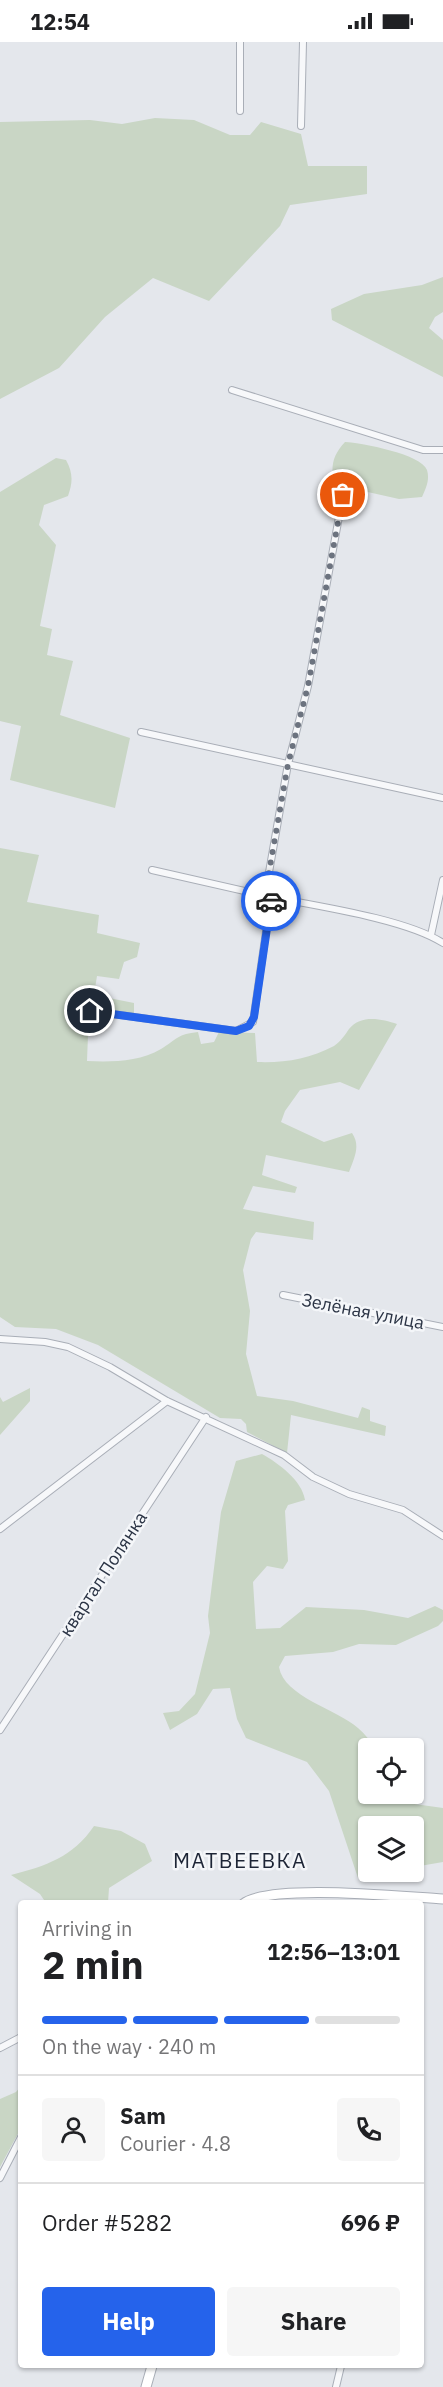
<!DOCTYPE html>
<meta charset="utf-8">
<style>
:root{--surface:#fff;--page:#f6f6f6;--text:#202124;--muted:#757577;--line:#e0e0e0;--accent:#2563eb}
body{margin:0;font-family:"IBM Plex Sans",sans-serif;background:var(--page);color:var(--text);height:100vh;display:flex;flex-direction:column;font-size:22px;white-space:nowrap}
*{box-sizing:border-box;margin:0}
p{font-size:20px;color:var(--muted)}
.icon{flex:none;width:33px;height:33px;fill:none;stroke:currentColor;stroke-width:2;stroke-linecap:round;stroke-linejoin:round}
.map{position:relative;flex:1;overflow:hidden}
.side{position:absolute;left:18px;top:1858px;width:406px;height:468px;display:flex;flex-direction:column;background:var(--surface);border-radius:6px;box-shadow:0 2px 4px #0004}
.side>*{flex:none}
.tools{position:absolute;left:358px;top:1696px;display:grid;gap:12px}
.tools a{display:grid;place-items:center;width:66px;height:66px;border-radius:6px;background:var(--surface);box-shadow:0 2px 4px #0004;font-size:30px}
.pin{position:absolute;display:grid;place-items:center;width:51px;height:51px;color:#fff;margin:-26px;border:3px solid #fff;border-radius:50%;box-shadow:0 2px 6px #0007}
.courier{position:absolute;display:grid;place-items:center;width:60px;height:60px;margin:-30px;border:4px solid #2563eb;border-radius:50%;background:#fff;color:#222;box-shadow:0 2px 8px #0007}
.headline em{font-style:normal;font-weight:800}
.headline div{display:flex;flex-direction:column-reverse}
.headline{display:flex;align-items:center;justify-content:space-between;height:102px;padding:0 24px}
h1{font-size:39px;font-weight:800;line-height:45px}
.bar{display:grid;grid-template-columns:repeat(4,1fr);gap:9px 6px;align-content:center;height:72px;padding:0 24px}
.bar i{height:8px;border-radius:4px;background:var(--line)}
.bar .selected{background:var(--accent)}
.bar p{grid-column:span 4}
.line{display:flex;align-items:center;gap:15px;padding:0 24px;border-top:2px solid var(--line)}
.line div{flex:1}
.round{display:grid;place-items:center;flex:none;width:63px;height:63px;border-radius:6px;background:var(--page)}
.button{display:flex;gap:12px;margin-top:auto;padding:12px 24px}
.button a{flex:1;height:69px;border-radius:6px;background:var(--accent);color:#fff;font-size:24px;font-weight:800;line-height:69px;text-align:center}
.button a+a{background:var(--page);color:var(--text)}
.status{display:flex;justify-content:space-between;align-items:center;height:42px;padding:0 30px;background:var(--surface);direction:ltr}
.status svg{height:16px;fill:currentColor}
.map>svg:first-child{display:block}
</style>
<div class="status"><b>12:54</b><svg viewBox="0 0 49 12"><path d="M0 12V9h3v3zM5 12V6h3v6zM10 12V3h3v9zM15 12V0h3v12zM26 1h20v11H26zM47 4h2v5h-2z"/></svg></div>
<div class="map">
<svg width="443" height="2345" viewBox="0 0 443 2345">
<rect width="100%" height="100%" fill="#e4e7ec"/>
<path fill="#c9d6c5" d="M 155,76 L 194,78 L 230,93 L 250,93 L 261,80 L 301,92 L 308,124 L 367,124 L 367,152 L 290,163 L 280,184 L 209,259 L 153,236 L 105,275 L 59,326 L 0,357 L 0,80 L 90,78 L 122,82 Z
M 443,235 L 443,270 L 435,275 L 429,286 L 443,298 L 443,335 L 332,278 L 331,267 L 364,252 L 422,243 Z
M 345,400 C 362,401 421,412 427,428 C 430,438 426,446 422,455 L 399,457 L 341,444 L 333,438 C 331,421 334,412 345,400 Z
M 56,416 L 66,418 C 73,431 73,440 68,454 L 44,463 L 39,483 L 56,503 L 40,584 L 52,587 L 47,613 L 73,619 L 60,673 L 130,696 L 115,766 L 10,738 L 21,684 L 0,679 L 0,450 Z
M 0,806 L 39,813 L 27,860 L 99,873 L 97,891 L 140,901 L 137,915 L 124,920 L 119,937 L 97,934 L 94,953 L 134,961 L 134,973 L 89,968 L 87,1019 C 111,1020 139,1020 161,1007 C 177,997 178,992 198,990 L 201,1002 L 214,1000 L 219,990 L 255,991 L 257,1020 C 285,1021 309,1017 334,1004 C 340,1000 345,993 349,987 C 361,972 382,977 397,982 L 359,1048 L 340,1040 L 300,1048 L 285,1069 L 281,1080 L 324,1100 L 352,1091 C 361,1104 354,1116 349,1130 L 266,1113 L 262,1133 L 297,1145 L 295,1151 L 253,1144 L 243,1167 L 314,1180 L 313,1198 L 256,1190 L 251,1197 L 243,1228 L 250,1269 L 246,1312 L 257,1354 L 293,1359 L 358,1376 L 362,1365 L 370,1368 L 370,1379 L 386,1384 L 385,1394 L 291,1373 L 287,1411 L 247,1390 L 246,1382 L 241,1377 L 220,1376 L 98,1303 L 56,1287 L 15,1285 L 0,1275 Z
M 30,1346 L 30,1359 L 0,1393 L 0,1355 L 3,1360 Z
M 262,1412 C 278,1421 302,1438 305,1458 L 288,1463 L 285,1469 L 288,1519 L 283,1527 L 267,1524 L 253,1540 L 256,1587 L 280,1586 L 306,1565 L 364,1568 L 408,1576 L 435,1564 L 443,1568 L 443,1579 L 438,1584 L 396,1603 L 359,1602 L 333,1610 L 285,1614 L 279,1625 C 284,1655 337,1667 358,1686 C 365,1692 371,1700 377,1707 L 369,1707 L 369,1752 L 399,1752 L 386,1758 L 443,1766 L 443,1820 L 414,1825 L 414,1785 L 369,1785 L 369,1830 L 390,1830 L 358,1836 L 329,1749 L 307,1720 L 246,1696 L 237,1677 L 230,1646 L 213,1647 L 197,1672 L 170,1688 L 163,1671 L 179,1669 L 195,1652 L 210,1591 L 208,1574 L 221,1470 L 236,1419 Z
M 94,1784 L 121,1789 L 145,1802 L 152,1819 L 109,1846 L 108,1861 L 46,1861 L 40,1852 L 11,1833 C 46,1824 73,1815 94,1784 Z
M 21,2044 L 21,2086 L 0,2125 L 0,2057 L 16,2050 Z"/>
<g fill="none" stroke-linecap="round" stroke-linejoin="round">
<g stroke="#a9aeb7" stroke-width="8">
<path id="street" d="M 240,0 L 240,69
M 301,84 L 303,0
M 232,348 L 423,408 L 443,408
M 141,690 L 443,756
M 265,853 L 288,722 L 308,644 L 343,453
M 271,855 C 317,864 406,877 443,901
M 431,893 L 443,838
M 91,969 L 236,989 L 253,980 L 271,855 L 152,828
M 283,1253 L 443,1285
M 0,1297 L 45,1300 L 68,1305 L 110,1325 L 167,1359 L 284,1413 L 313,1435 L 349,1452 L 403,1468 L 443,1494
M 0,1487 L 167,1359
M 0,1688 L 206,1375
M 0,2006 L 21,1995
M 0,2136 L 21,2095
M 336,2345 L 341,2324"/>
</g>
<g stroke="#a9aeb7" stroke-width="11">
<path id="secondary" d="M 243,1862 C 270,1841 404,1855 443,1857
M 146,2345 L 152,2324"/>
</g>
<use href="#street" stroke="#f7f8fa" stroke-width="6"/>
<use href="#secondary" stroke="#fff" stroke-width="9"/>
</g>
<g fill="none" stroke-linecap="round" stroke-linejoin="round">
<path stroke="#6c737f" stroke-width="6" stroke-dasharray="0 10.8" d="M 271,859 L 271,855 L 265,853 L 288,722 L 308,644 L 343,453"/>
<path stroke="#2563eb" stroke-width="8" d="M 90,969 L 236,989 L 249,984 L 254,975 L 271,859"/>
</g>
<g text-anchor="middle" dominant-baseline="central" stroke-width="5" stroke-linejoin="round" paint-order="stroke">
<g font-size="18" fill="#2b3445" stroke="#f4f6f9">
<text transform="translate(363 1269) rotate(11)">Зелёная улица</text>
<text transform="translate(103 1532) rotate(-57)">квартал Полянка</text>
</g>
<g font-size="21" letter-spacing="1.5" fill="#1d2536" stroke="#f4f6f9">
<text x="240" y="1818">МАТВЕЕВКА</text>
</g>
</g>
</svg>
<div class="tools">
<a><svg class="icon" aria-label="locate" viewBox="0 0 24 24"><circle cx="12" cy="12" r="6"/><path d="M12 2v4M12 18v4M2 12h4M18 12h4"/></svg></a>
<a><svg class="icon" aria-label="layers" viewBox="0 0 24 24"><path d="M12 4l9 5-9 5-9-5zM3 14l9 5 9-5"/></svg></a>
</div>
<div class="pin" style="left:343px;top:453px;background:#ea580c"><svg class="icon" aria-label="bag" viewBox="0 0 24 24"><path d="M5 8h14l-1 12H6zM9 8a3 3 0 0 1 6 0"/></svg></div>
<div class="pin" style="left:90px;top:969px;background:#1f2937"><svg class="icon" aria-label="home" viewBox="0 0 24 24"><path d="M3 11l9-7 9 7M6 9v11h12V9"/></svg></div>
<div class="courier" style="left:271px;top:859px"><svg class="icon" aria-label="car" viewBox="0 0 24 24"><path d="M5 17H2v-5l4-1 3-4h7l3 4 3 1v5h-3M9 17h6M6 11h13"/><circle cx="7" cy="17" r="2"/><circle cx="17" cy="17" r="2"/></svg></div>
<section class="side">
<div class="headline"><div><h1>2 min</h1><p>Arriving in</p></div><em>12:56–13:01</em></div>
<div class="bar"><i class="selected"></i><i class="selected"></i><i class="selected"></i><i></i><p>On the way · 240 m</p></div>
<div class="line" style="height:108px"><a class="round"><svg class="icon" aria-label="person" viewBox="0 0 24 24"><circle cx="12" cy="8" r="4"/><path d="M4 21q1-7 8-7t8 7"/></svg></a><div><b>Sam</b><p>Courier · 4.8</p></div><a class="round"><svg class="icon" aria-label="phone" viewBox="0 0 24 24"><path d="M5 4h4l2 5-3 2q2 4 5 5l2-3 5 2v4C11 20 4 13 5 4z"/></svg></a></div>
<div class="line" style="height:78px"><div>Order #5282</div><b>696 ₽</b></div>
<div class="button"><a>Help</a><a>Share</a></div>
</section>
</div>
